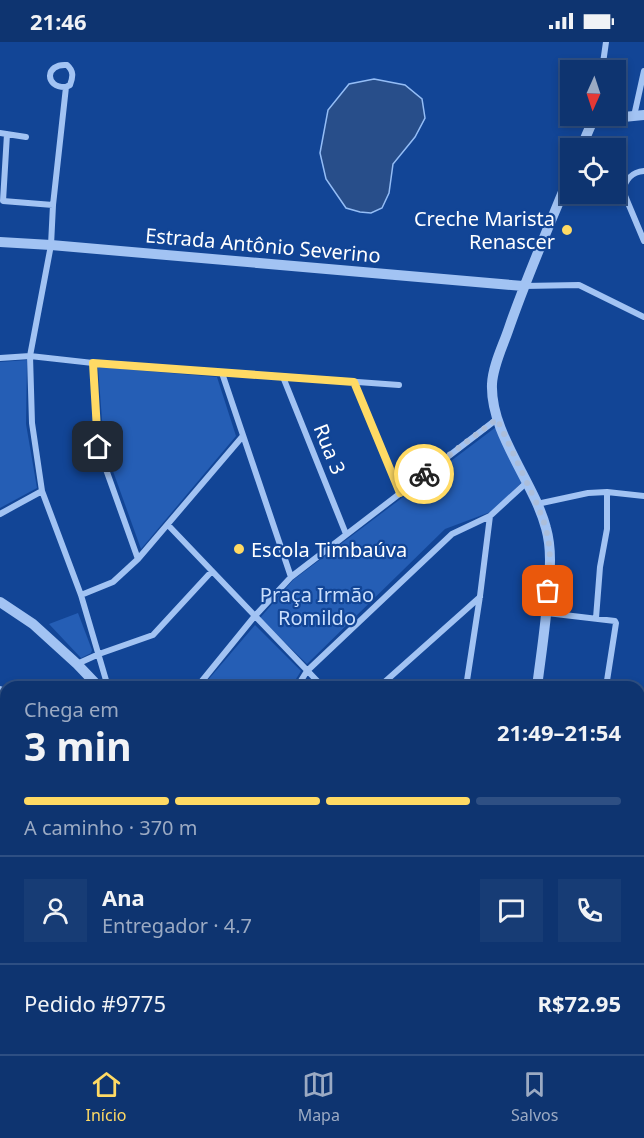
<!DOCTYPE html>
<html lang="pt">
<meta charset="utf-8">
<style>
:root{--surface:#0e3470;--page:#173c75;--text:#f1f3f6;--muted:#9baac3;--line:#2e4f83;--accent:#ffda64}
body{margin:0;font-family:"Noto Sans",sans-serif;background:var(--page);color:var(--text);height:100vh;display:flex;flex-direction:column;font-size:22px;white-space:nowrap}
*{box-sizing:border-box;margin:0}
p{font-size:20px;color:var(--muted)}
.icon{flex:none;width:33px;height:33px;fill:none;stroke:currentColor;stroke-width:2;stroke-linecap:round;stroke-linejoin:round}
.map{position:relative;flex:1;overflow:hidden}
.details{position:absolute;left:0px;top:639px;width:645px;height:374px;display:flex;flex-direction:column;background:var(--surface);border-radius:18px 18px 0 0;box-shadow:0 3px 9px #0003,0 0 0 2px var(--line)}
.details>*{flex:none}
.needle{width:39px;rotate:183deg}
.fabs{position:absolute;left:560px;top:18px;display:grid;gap:12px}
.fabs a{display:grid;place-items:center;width:66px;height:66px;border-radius:0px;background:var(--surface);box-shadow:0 3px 9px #0003,0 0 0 2px var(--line);font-size:30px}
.pin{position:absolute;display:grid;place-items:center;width:51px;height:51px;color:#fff;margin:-26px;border-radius:12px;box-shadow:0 3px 9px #0006}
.courier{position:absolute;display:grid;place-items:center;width:60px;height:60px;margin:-30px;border:4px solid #ffda64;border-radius:50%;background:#fff;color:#222;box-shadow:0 2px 8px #0007}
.headline em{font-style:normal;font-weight:700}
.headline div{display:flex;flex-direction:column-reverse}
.headline{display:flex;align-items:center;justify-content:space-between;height:102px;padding:0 24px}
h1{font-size:39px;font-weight:700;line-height:45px}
.bar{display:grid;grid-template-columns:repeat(4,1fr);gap:9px 6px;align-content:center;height:72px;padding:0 24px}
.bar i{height:8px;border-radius:4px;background:var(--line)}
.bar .active{background:var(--accent)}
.bar p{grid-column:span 4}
.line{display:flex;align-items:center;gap:15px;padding:0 24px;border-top:2px solid var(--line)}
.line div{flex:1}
.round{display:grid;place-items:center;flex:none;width:63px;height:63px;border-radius:0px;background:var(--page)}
.status{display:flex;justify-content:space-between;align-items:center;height:42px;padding:0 30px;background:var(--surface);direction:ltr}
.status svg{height:16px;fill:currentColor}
.tab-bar{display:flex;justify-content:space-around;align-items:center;height:84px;border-top:2px solid var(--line);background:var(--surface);font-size:16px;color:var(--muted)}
.tab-bar a{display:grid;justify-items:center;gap:3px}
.tab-bar .active{color:var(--accent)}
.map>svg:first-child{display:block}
</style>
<div class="status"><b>21:46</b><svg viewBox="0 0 49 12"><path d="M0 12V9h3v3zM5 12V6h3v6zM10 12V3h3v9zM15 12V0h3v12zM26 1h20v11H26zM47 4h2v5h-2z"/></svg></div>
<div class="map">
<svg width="644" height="1012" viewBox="0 0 644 1012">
<rect width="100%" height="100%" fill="#124596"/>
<path fill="#255eb5" d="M 27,318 L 26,382 L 37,446 L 0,466 L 0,320 Z
M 98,325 L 217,335 L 236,394 L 141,507 L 104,404 Z
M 496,385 L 523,439 L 493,469 L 445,487 L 307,622 L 260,576 L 293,538 Z
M 78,571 L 92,608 L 91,611 L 81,616 L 49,582 Z
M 255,583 L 301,629 L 291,645 L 202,645 Z
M 0,714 L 6,716 L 6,755 L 0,758 Z"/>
<path fill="#284e8a" stroke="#94bdf6" stroke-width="1.5" d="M 374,37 L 405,43 L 422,57 L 425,76 L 415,95 L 393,122 L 389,151 L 382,166 L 371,171 L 360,170 L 346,166 L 326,137 L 320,111 L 328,68 L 349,42 Z"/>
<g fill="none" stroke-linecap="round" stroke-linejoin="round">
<path stroke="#94bdf6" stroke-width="3" d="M 134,1006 L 135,1012"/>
<path stroke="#a2c3f3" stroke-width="6" d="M 602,28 L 606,0
M 66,45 C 44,46 45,21 67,23 C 74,29 73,35 70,43 L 66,45 L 53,163 L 51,203 L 30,314 L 32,381 L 42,449 L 81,553 L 108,645
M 634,74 L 644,29
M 0,91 L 26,95
M 7,92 L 3,159 L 53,163
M 644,129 C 632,130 625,138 623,149 L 644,199
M 524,244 L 579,243 L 644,275
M 0,316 L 30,314 L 93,321 L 399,343
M 93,321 L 98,405 L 138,517
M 222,331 L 291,535
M 283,335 L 346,492
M 354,340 L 400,451
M 537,462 L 588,451 L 607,450 L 644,454
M 0,472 L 42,449
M 168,483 L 323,645
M 81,553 L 113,540 L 138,517 L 242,395
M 547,571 L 615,579 L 616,581 L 606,645
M 596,576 L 600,525 L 607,487 L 607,450
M 77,622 L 99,612 L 153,593 L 212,529
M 197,645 L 254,575 L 291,535 L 497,377
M 297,645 L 307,629 L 452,492 L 490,474 L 526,441
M 379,645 L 480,555
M 466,645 L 480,554 L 490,474
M 0,647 L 6,649
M 639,767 L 644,769
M 0,816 L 6,814
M 639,820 L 644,822
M 0,918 L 6,919
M 639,951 L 644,949
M 0,1005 L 6,1005
M 70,1006 L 86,1012
M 172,1006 L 173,1012
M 436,1012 L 453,1006"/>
<path stroke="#a2c3f3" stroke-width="10" d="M 581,106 L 593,78 L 644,73
M 0,200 L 51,203 L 523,244
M 0,560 L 33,582 L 77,622 L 99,645
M 537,645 C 541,613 546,582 548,550 C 550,529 552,507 546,486 C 534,440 490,391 492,342 C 493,323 503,304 509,286 C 527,234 549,184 570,133
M 639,898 L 644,899"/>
</g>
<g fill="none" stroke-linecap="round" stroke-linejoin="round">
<path stroke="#acbeda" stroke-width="6" stroke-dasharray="0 10.8" d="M 424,432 L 497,377 L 537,462 L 546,486 L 550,508 L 548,549"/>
<path stroke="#ffda64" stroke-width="8" d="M 98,405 L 93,321 L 354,340 L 400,451 L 424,432"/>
</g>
<g fill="#ffda64" stroke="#124596" stroke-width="2">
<circle cx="567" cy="188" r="6"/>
<circle cx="239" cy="507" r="6"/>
</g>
<g text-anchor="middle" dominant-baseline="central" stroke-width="4.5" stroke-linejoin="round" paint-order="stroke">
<g font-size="20" fill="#fff" stroke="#124596" text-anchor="end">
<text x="555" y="176">Creche Marista<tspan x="555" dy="23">Renascer</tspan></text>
<text x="251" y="507" text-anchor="start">Escola Timbaúva</text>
</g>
<g font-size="20" fill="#fff" stroke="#124596">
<text transform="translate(263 203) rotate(5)">Estrada Antônio Severino</text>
<text transform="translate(330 407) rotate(68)">Rua 3</text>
</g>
<g font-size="20" fill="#cadffd" stroke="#124596">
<text x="317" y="552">Praça Irmão<tspan x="317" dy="23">Romildo</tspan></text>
</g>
</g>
</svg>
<div class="fabs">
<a><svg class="needle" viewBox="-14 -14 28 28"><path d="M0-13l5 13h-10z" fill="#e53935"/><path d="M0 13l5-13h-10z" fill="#9baac3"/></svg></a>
<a><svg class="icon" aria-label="locate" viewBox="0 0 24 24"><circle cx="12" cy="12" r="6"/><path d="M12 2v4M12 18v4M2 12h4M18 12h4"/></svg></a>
</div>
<div class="pin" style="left:548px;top:549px;background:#ea580c"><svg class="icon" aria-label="bag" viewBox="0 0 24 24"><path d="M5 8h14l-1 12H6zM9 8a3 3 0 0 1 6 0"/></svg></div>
<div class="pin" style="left:98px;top:405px;background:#1f2937"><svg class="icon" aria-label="home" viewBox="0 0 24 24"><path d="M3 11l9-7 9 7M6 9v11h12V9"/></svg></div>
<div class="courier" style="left:424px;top:432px"><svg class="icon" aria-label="bike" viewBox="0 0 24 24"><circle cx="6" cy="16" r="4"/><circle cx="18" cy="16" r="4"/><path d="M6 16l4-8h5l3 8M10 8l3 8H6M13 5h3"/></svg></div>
<section class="details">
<div class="headline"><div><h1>3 min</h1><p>Chega em</p></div><em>21:49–21:54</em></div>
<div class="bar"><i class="active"></i><i class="active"></i><i class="active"></i><i></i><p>A caminho · 370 m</p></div>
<div class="line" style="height:108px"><a class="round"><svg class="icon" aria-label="person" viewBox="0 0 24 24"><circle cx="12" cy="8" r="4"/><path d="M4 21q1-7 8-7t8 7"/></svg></a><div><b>Ana</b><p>Entregador · 4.7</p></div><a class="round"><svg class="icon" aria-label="chat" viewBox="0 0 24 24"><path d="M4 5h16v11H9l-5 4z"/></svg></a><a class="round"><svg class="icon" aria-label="phone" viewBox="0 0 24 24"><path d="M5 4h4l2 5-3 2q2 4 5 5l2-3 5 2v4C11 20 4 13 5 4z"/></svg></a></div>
<div class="line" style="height:78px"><div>Pedido #9775</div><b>R$72.95</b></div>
</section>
</div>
<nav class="tab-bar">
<a class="active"><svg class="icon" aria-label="home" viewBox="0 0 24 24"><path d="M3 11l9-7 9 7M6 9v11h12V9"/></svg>Início</a>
<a><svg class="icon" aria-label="map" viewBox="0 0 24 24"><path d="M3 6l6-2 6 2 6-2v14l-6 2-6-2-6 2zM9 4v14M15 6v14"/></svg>Mapa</a>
<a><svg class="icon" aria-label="saved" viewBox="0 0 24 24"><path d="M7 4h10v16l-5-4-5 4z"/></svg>Salvos</a>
</nav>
